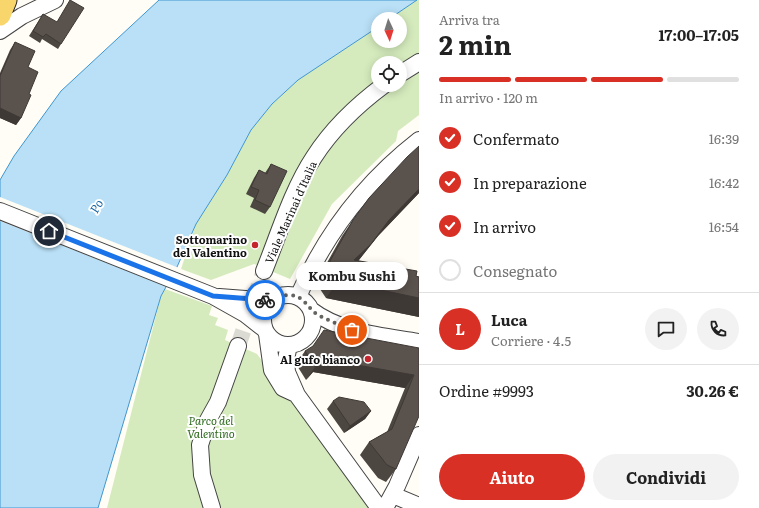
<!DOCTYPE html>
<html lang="it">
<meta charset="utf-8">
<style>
:root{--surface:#fff;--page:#f2f2f2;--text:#222;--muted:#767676;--line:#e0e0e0;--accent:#d93025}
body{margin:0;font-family:Literata,serif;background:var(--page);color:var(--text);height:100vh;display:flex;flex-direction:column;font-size:15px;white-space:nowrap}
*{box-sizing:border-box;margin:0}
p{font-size:13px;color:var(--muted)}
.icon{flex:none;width:22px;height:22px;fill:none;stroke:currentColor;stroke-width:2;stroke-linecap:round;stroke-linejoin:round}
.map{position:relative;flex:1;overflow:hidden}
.drawer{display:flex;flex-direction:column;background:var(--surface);width:340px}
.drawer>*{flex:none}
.needle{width:26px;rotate:176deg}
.tools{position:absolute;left:371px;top:12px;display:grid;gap:8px}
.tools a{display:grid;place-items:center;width:36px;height:36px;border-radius:50%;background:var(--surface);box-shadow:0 2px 10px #0003;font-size:20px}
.pin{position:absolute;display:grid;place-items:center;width:34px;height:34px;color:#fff;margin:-17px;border:2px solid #fff;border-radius:50%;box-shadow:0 1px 4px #0007}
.courier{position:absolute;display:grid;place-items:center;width:40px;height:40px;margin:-20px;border:3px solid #1a73e8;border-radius:50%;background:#fff;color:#222;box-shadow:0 1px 5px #0007}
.bubble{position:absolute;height:28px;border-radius:14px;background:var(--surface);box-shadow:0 2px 10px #0003;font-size:13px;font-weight:700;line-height:28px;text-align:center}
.summary em{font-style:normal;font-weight:700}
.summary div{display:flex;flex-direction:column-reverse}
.summary{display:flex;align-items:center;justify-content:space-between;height:68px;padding:0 20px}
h1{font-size:26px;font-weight:700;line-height:30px}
.bar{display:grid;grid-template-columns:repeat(4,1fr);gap:6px 4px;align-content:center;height:48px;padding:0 20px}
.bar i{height:5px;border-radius:3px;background:var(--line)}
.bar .current{background:var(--accent)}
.bar p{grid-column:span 4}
.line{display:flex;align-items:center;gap:10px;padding:0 20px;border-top:1px solid var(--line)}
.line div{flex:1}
.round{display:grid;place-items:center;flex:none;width:42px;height:42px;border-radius:21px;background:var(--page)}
ol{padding:0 20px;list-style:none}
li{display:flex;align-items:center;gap:12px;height:44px}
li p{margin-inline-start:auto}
li .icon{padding:4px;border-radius:50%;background:var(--accent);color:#fff;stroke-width:4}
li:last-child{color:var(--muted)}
li i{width:22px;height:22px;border:2px solid var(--line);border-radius:50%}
.primary-button{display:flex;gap:8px;margin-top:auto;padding:8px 20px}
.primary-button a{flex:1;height:46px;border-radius:24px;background:var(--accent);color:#fff;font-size:16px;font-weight:700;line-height:46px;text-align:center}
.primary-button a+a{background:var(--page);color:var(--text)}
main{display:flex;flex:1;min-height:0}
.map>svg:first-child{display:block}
</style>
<main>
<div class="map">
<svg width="419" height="508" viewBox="0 0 419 508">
<rect width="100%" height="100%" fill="#fffdf5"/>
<path fill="#d5ebbd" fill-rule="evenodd" d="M 417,0 L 419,0 L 419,115 L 398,131 L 396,141 L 332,204 L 290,279 L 254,264 L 211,280 L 181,269 L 196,224 L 227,175 L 251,130 L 272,104 L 298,80 L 378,27 L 378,41 L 400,41 L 400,19 L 389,19 ZM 378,63 L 400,63 L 400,85 L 378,85 Z
M 165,289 L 212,306 L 209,315 L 218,318 L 215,325 L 228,330 L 225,340 L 257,354 L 371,508 L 107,508 L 161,296 Z"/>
<path fill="#b9e0f7" stroke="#3f96cf" d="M 159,0 L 417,0 L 389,19 L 378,19 L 378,27 L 298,80 L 272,104 L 251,130 L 227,175 L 196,224 L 177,267 L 161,296 L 98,508 L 0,508 L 0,180 L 14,156 L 61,91 Z"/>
<path fill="#fffdf5" d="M 0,197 L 179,268 L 168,287 L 0,221 Z"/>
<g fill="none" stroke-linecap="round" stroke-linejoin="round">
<path stroke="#dbdad3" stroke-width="16" stroke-dasharray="16 8" stroke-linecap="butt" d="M 238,346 L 264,271"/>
<g stroke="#444" stroke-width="18">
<path id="minor" d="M 0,31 L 22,16 L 55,0
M 400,74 L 419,62
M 0,211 L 213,296 L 245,314 L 263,328
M 264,271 C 279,234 292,190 314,157 C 332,129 357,105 384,85
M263 320a25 25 0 1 1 50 0a25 25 0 1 1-50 0Z
M 219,297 L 272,301
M 298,297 C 325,234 365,182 419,140
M 311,310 C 341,333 383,336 419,342
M 267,334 L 272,370 L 283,388 L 296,394
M 289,345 L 286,359 L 287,372 L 297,395 L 379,508
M 393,495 L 419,506
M 212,508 L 202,475 L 200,445 L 208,420 L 218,402 L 238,346
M 385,508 L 397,486 L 419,435"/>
</g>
<g stroke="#222" stroke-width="23">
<path id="major" d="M 0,15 L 6,0"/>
</g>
<use href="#minor" stroke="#fff" stroke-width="16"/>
<use href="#major" stroke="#f9d66b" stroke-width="21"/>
</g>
<path fill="#4d4742" d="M 43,14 L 61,44 L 58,49 L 42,39 L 40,43 L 29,36 Z
M 15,42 L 28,67 L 29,94 L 21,118 L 16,125 L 0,118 L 0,73 L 10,50 Z
M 419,146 L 419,193 L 378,236 L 358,261 L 419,277 L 419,317 L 326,298 L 320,289 L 319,277 L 342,236 L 353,220 Z
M 271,164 L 270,207 L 265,214 L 250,207 L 254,198 L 246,194 L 254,178 L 259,170 L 265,173 Z
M 419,348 L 396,469 L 386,482 L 378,478 L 360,455 L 369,442 L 387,432 L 405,388 L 313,372 L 306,380 L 296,364 L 305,351 Z
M 333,401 L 371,411 L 365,419 L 344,433 L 327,409 Z"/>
<path fill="#3f3936" d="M 0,108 L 21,118 L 16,125 L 0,118 Z
M 419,189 L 419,193 L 378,236 L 359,260 L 343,277 L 354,260 L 389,220 Z
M 338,281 L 419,298 L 419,317 L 326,298 Z
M 323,359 L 414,375 L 405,388 L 313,372 L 306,380 L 315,367 Z
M 371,411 L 365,419 L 344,433 L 350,426 Z"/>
<path fill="#5a524d" stroke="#3f3936" d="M 70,0 L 84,8 L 61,44 L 46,34 L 43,37 L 33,31 L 43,14 L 57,22 Z
M 15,42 L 35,51 L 28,67 L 38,72 L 29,94 L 31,95 L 21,118 L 0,108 L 0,76 Z
M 419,146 L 419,189 L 389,220 L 371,244 L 354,260 L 417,271 L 416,276 L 419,277 L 419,298 L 338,281 L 332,273 L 330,261 L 353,220 L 369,198 L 407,157 Z
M 271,164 L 287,171 L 270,207 L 255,200 L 259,190 L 251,187 L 259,170 L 267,174 Z
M 324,330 L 419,348 L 419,416 L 396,469 L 387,465 L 369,442 L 392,429 L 414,375 L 323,359 L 315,367 L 305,351 L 313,346 Z
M 339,397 L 364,402 L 371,411 L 350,426 L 333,401 Z"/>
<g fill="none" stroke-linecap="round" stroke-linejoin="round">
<path stroke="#646461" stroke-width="4" stroke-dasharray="0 7.2" d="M 265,300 C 274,301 280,295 289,295 C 304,295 307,308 318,315 C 329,321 341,325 352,330"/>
<path stroke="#1a73e8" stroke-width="5" d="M 49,231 L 213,296 L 265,300"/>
</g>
<g fill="#c4262e" stroke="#fff" stroke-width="1.5">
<circle cx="255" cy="245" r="4"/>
<circle cx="368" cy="359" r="4"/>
</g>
<g text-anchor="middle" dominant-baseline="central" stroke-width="4" stroke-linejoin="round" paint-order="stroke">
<g font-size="11" fill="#111" stroke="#fff">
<text transform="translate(290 212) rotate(-66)">Viale Marinai d'Italia</text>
</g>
<g font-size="11" font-weight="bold" fill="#111" stroke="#fff" text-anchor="end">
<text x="247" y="239">Sottomarino<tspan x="247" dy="13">del Valentino</tspan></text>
<text x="360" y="359">Al gufo bianco</text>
</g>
<g font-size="11" font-style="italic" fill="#2f6b1f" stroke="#fff">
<text x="211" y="420">Parco del<tspan x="211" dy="13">Valentino</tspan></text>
</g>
<g font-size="12" font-style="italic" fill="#1768a6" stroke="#fff">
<text transform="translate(96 206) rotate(-60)">Po</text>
</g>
</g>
</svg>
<div class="tools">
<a><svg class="needle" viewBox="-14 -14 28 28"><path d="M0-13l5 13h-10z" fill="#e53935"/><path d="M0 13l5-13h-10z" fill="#767676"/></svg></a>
<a><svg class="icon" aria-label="locate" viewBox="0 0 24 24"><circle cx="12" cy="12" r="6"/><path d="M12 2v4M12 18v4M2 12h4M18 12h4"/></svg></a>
</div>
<div class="pin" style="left:352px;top:330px;background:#ea580c"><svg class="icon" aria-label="bag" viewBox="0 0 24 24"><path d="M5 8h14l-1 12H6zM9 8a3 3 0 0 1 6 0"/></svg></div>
<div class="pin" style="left:49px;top:231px;background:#1f2937"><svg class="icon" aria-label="home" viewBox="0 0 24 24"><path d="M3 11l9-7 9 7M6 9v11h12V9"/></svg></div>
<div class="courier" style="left:265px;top:300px"><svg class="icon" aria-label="bike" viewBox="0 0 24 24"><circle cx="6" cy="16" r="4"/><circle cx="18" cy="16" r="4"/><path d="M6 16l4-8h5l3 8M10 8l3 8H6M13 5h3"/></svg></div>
<div class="bubble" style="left:296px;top:262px;width:112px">Kombu Sushi</div>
</div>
<section class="drawer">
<div class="summary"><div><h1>2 min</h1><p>Arriva tra</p></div><em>17:00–17:05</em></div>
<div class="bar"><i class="current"></i><i class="current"></i><i class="current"></i><i></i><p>In arrivo · 120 m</p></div>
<ol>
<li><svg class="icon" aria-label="check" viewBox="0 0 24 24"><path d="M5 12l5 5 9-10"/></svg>Confermato<p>16:39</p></li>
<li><svg class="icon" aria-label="check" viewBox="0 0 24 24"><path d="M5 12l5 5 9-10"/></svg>In preparazione<p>16:42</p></li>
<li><svg class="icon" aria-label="check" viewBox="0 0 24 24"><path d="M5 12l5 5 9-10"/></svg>In arrivo<p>16:54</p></li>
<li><i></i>Consegnato</li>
</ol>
<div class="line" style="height:72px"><b class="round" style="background:var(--accent);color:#fff">L</b><div><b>Luca</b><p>Corriere · 4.5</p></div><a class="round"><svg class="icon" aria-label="chat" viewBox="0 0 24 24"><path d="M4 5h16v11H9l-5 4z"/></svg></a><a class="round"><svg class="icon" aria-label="phone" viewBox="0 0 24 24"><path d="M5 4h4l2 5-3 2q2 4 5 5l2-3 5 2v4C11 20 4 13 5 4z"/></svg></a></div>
<div class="line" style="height:52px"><div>Ordine #9993</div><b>30.26 €</b></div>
<div class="primary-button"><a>Aiuto</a><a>Condividi</a></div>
</section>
</main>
